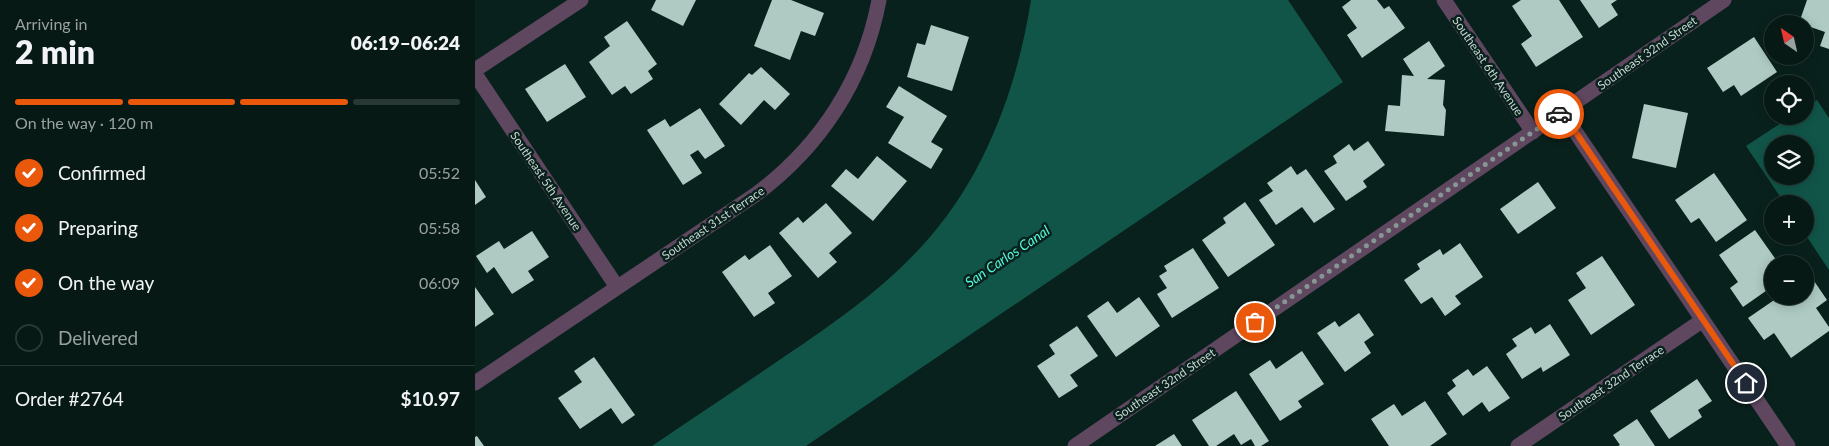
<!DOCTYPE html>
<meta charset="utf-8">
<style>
:root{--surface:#071915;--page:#10221e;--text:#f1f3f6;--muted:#98a0a0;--line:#283834;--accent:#ea580c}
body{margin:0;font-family:Lato,sans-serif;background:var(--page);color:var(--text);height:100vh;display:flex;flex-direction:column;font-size:19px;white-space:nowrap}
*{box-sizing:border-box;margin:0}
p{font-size:16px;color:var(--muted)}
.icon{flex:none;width:28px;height:28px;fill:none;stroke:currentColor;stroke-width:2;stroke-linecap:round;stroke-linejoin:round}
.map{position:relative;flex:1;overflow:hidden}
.details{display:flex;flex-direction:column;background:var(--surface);width:475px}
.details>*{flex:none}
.needle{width:32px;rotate:326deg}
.buttons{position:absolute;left:1289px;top:15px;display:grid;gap:10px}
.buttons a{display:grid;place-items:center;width:50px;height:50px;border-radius:50%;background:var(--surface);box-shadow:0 2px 12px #0003,0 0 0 1px var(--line);font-size:25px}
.pin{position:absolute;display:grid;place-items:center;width:42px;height:42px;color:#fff;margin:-21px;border:2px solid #fff;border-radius:50%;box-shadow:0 1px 5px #0007}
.courier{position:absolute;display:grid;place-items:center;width:50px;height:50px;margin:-25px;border:4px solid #ea580c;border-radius:50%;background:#fff;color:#222;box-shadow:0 1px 6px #0007}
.head em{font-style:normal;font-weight:800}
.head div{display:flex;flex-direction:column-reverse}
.head{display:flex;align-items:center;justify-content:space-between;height:85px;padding:0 15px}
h1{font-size:32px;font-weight:800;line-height:38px}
.bar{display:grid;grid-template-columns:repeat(4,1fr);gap:8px 5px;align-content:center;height:60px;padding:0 15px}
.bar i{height:6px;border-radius:4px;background:var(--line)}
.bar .selected{background:var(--accent)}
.bar p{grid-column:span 4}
.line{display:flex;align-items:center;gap:12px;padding:0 15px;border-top:1px solid var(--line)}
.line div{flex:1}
ol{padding:0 15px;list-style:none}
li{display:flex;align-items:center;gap:15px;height:55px}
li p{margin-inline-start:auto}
li .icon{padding:5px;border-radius:50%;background:var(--accent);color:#fff;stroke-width:4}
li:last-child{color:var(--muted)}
li i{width:28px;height:28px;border:2px solid var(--line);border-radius:50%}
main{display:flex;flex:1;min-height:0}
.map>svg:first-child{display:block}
</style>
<main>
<section class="details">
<div class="head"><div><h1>2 min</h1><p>Arriving in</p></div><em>06:19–06:24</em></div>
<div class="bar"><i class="selected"></i><i class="selected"></i><i class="selected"></i><i></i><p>On the way · 120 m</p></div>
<ol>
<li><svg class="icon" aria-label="check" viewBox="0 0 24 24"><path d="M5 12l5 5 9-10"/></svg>Confirmed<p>05:52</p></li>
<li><svg class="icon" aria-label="check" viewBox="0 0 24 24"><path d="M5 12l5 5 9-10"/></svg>Preparing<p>05:58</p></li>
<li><svg class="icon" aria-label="check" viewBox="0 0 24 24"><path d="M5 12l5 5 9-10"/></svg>On the way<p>06:09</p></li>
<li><i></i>Delivered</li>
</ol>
<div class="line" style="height:65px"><div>Order #2764</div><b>$10.97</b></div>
</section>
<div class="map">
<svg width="1354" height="446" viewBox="0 0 1354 446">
<rect width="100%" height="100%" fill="#09211c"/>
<path fill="#115549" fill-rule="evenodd" d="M 556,0 L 813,0 L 868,82 L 331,446 L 177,446 C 218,418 259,391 300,363 C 352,328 404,293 447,246 C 509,179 542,89 556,0 Z
M 1342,100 L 1354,118 L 1354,270 L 1330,234 L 1330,204 L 1310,204 L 1271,146 L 1317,116 L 1330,116 L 1330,108 ZM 1298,144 L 1330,144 L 1330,176 L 1298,176 Z"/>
<path fill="#aecac3" d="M 181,0 L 221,0 L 208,26 L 176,10 Z
M 297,0 L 316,0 L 349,13 L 340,36 L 326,31 L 315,60 L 279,46 Z
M 876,0 L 902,0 L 909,9 L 914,6 L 930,28 L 887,58 L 872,35 L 882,28 L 867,7 Z
M 1046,0 L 1084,0 L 1108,37 L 1061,67 L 1046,44 L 1057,36 L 1037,6 Z
M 1105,0 L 1142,0 L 1136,4 L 1143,15 L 1124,28 Z
M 1332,0 L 1354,0 L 1354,49 L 1345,46 L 1350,32 L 1324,23 Z
M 152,21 L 182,64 L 173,71 L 178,79 L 156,94 L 150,86 L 137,95 L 114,62 L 135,46 L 129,37 Z
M 456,25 L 494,37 L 477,91 L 432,77 L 442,43 L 450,45 Z
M 1279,37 L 1302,72 L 1266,96 L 1259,85 L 1248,92 L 1232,68 Z
M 954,41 L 970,66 L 952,79 L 970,80 L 968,105 L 971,110 L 969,136 L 910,131 L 913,105 L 925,106 L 927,75 L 939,76 L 928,59 Z
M 90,64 L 111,97 L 72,122 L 50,89 Z
M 286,67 L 315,94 L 300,110 L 289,100 L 266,125 L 244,104 L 274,73 L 277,75 Z
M 424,86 L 472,116 L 456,142 L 468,149 L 456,169 L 413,143 L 429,117 L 411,107 Z
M 1169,104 L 1213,113 L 1201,168 L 1157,158 Z
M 225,108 L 250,146 L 230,159 L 223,150 L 215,155 L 227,173 L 208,185 L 172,130 L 190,119 L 195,127 Z
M 893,141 L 910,165 L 888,181 L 892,187 L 871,201 L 849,171 L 862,163 L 858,156 L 874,144 L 879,151 Z
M 402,156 L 432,181 L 398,221 L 356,186 L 371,169 L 383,179 Z
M 816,166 L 822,175 L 831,169 L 860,209 L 839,223 L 827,207 L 801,225 L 784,200 L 798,191 L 792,183 Z
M 1239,173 L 1272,220 L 1241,242 L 1224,218 L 1216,223 L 1200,200 Z
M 0,180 L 11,197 L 0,205 Z
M 1063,182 L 1081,208 L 1043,234 L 1025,209 Z
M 770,202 L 800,245 L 753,277 L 727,240 L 751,223 L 748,218 Z
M 351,203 L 377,233 L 354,253 L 362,262 L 343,278 L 304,233 L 323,217 L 328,223 Z
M 1280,230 L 1304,264 L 1298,264 L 1298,286 L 1268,307 L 1255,288 L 1263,282 L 1244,255 Z
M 57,231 L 74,257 L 53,271 L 59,280 L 37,294 L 19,267 L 12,273 L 1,256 L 24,241 L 29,249 Z
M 985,243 L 1008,277 L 980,296 L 986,304 L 970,316 L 957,297 L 946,304 L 929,280 L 945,269 L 942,264 L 965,249 L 968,255 Z
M 295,245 L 317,276 L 293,293 L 300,303 L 279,317 L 247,272 L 270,255 L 274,260 Z
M 718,248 L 744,288 L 697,318 L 682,294 L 692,288 L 684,276 L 692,271 L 689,266 Z
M 1127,256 L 1160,305 L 1116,335 L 1093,300 L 1111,288 L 1101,273 Z
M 1335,275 L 1352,300 L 1341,308 L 1354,327 L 1354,331 L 1316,358 L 1299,333 L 1289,340 L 1273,318 L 1305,296 L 1330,296 L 1330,279 Z
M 0,287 L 19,314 L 0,327 Z
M 664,297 L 685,326 L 641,357 L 612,316 L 633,301 L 642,313 Z
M 884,313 L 899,335 L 889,342 L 896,353 L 870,372 L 842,333 L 860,321 L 864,327 Z
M 1075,324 L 1095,355 L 1068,372 L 1066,367 L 1047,379 L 1031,354 L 1042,346 L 1037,339 L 1056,327 L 1060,334 Z
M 602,326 L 623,356 L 595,375 L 603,386 L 584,398 L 562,366 L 580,354 L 574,345 Z
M 827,351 L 849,384 L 823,401 L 827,407 L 805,421 L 774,374 L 795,360 L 801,369 Z
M 119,357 L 160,415 L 147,424 L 136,408 L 105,429 L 83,398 L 107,382 L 99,371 Z
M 1012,366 L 1035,398 L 1014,412 L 1007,402 L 988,416 L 972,393 L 981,386 L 977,380 L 993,369 L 998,376 Z
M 1222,379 L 1237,401 L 1223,410 L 1227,417 L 1194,439 L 1175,411 Z
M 761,391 L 794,441 L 786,446 L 780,446 L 776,439 L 766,445 L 759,434 L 741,446 L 734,446 L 717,420 Z
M 950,401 L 972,434 L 955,446 L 914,446 L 896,419 L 919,404 L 927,416 Z
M 1162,419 L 1180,446 L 1143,446 L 1145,445 L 1138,435 Z
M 699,434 L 707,446 L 680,446 Z
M 2,436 L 9,446 L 0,446 L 0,437 Z"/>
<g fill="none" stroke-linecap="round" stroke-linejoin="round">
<path stroke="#5f4760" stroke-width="15" d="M 969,0 L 1058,132
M 0,70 L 106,0
M 0,74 L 142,287
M 1087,112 L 1313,446
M 0,383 L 280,195 C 345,147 389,80 404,0
M 600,446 L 1249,0
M 1043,446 L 1228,320"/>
</g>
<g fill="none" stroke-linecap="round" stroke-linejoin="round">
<path stroke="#869793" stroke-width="5" stroke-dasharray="0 9" d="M 780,322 L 1084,114"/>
<path stroke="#ea580c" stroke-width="6" d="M 1084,114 L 1087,112 L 1271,383"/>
</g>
<g text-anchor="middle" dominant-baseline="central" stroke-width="5" stroke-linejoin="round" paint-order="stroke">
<g font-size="12" fill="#c9d7d3" stroke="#09211c">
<text transform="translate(1172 53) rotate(-35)">Southeast 32nd Street</text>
<text transform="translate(1013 66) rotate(56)">Southeast 6th Avenue</text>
<text transform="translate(71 181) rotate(56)">Southeast 5th Avenue</text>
<text transform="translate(238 223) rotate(-34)">Southeast 31st Terrace</text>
<text transform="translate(1136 383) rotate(-34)">Southeast 32nd Terrace</text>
<text transform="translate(690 384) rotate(-34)">Southeast 32nd Street</text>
</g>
<g font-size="14" font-style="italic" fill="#53fadc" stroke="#09211c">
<text transform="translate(532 256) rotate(-34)">San Carlos Canal</text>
</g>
</g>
</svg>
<div class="buttons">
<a><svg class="needle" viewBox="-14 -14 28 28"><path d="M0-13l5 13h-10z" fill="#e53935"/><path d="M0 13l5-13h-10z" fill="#98a0a0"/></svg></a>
<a><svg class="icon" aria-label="locate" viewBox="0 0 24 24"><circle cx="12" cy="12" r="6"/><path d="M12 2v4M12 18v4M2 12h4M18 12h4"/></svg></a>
<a><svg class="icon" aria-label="layers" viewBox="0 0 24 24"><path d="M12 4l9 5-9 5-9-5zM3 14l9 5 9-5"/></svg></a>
<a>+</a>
<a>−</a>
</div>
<div class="pin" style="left:780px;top:322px;background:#ea580c"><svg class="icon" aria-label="bag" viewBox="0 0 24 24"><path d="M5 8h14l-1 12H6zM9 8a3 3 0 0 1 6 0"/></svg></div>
<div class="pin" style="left:1271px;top:383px;background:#1f2937"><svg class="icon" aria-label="home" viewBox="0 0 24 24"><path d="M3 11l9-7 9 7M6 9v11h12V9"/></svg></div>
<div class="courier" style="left:1084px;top:114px"><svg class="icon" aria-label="car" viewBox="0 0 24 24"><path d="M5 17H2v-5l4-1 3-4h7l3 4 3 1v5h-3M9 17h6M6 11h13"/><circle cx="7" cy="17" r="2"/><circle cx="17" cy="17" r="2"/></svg></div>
</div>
</main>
